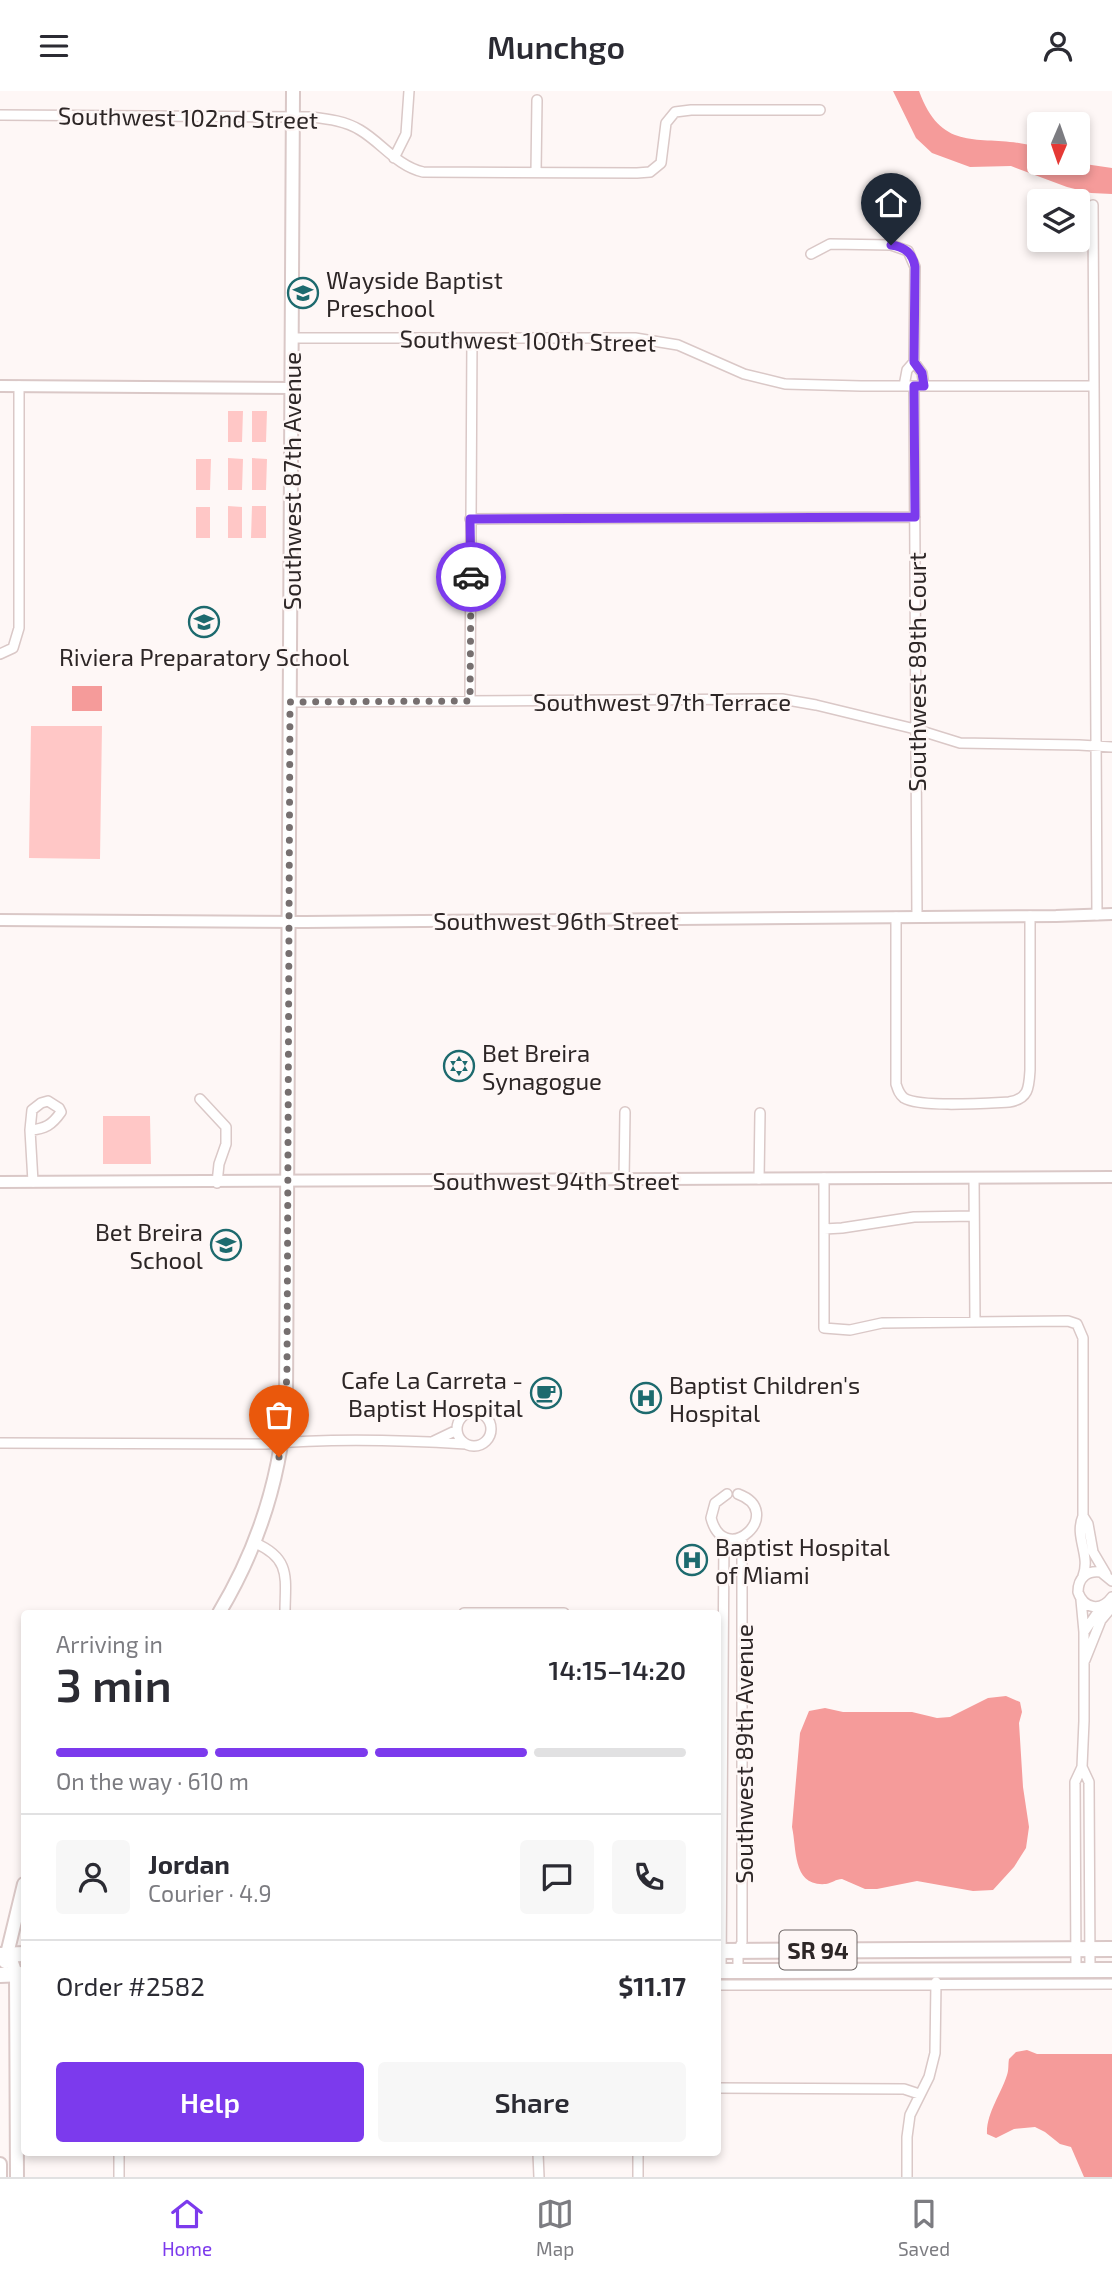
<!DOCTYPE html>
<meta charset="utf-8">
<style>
:root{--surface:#fff;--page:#f7f7f7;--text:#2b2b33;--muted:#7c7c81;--line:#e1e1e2;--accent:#7c3aed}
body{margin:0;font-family:"Exo 2",sans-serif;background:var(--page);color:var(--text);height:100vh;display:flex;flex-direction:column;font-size:26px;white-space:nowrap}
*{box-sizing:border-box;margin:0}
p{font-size:23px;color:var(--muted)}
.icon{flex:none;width:38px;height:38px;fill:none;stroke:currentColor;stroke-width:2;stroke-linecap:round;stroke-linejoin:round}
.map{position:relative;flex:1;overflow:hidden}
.details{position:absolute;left:21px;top:1519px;width:700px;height:546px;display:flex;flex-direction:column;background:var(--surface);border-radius:7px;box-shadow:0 4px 10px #0003}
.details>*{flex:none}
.needle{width:46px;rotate:182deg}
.tools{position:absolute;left:1027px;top:21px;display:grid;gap:14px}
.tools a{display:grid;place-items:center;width:63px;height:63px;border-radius:7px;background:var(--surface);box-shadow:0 4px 10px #0003;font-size:35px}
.pin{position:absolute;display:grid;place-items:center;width:60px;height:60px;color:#fff;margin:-72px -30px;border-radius:50% 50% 50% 0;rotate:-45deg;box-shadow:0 0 7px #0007}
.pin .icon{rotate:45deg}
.courier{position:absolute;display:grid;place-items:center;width:70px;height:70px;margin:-35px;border:5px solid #7c3aed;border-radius:50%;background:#fff;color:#222;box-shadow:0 2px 9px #0007}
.overview em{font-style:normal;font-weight:600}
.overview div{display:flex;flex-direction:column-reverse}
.overview{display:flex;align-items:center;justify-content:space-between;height:119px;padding:0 35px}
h1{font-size:46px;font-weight:600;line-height:52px}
.bar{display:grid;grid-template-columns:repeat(4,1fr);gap:10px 7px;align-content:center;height:84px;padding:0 35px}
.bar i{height:9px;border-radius:5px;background:var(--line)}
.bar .on{background:var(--accent)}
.bar p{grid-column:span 4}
.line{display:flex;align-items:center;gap:18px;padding:0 35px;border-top:2px solid var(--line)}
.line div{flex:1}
.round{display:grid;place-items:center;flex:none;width:74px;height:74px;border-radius:7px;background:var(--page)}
.action{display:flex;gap:14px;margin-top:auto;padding:14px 35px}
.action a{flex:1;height:80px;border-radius:7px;background:var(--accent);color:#fff;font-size:28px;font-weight:600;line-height:80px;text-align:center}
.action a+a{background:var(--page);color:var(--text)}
header{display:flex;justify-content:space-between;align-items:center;height:91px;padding:0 35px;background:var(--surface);font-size:32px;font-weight:600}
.menu{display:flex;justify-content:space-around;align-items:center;height:98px;border-top:2px solid var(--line);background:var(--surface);font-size:19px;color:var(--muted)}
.menu a{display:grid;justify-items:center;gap:4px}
.menu .on{color:var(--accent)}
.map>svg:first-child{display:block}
</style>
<header><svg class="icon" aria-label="menu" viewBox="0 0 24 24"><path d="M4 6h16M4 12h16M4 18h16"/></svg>Munchgo<svg class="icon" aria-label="person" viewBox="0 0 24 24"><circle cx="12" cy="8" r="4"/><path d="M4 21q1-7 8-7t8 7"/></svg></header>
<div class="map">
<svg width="1112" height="2086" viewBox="0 0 1112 2086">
<rect width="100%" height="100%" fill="#fef7f6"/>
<path fill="#ffc7c6" d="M 228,320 L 243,320 L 242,351 L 228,351 Z
M 252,320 L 267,320 L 266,351 L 252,351 Z
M 228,367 L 243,368 L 242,399 L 228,399 Z
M 252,367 L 267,368 L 266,399 L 252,399 Z
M 196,368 L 211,368 L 210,399 L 196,399 Z
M 228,415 L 242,416 L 242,447 L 228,447 Z
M 252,415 L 266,415 L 266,447 L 251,447 Z
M 196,416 L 210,416 L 210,447 L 196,447 Z
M 31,635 L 102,635 L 100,768 L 29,767 Z
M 103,1025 L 150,1025 L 151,1073 L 103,1073 Z"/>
<path fill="#f59b9a" d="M 893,0 L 919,0 C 944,69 987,39 1039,57 L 1040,72 L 1078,72 L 1112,77 L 1112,103 L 1091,102 L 1067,96 L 1011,75 L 970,76 L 932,62 L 916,47 Z
M 72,595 L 102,595 L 102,620 L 72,620 Z
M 1006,1605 L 1020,1611 L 1022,1621 L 1019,1632 L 1023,1696 L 1029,1736 L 1026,1757 L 1014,1776 L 993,1799 L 973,1800 L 917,1790 L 877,1798 L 865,1798 L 842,1788 C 836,1788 832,1792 826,1793 C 792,1796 797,1758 792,1736 L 800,1642 L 809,1620 L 825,1617 L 843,1621 L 912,1621 L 937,1627 L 950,1626 L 988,1607 Z
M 1027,1959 L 1037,1963 L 1112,1963 L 1112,2086 L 1084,2086 L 1071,2056 L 1060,2053 L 1045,2041 L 1035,2036 L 1014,2038 L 996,2047 L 987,2043 C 986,2023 1001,2003 1007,1984 C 1009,1979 1008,1973 1009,1968 L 1016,1961 Z"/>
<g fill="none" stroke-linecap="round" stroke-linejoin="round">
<g stroke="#dac8c7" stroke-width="12">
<path id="minor" d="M 0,24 L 312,26 C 328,28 345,30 360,39 C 382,52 397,75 423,81 L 637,82 L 650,81 L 661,72 L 666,32 L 675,21 L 691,19 L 820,19
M 394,67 L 406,43 L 409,0
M 536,81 L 537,9
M 1093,114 L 1097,824
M 811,163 L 830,153 L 891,154 L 908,160 L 915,176 L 914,271
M 292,247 L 635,247 L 678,254 L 744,283 L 785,293 L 861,295 L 1092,295
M 914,271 L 922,282 L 924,295
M 904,295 L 907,279 L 914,271
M 914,295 L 917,826
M 470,428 L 915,426
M 0,563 L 13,557 L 19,537 L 19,295
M 470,610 L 472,247
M 290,611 L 782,608 L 816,614 L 915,638 L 960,652 L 1079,654 L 1112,656
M 896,826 L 896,993 C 898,999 899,1003 904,1007 C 920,1017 988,1012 1009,1011 C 1029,1008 1029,996 1030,979 L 1030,825
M 200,1008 L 226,1036 L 226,1053 L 219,1073 L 217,1092
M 30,1039 C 45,1038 52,1034 61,1021 L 59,1017 L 48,1010 L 41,1012 L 32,1019 L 30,1039 L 33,1091
M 824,1087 L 824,1237 L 850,1239 L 882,1232 L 1068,1230 L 1077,1233 L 1083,1247 L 1083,1425 C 1074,1446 1091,1464 1083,1485
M 974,1087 L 975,1231
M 759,1088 L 760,1022
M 624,1089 L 625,1021
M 824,1138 L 842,1137 L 914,1126 L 974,1125
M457 1338a17 17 0 1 1 34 0a17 17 0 1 1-34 0Z
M 434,1350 L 457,1339
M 0,1352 L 266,1353 C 332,1347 400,1349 466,1353
M 727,1403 L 715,1412 L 711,1427 C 725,1479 787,1421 738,1403
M 1083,1425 L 1088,1433 L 1093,1461 L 1106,1483
M 255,1452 C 292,1468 285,1488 285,1522
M 1112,1490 L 1101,1481 C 1087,1479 1078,1487 1078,1501 C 1084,1518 1101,1521 1112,1506
M 464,1522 L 564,1522
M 1084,1541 L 1102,1515
M 1085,1569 L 1101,1529 L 1112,1516
M 1082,1676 L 1089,1691 L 1090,1879
M 1076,1879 L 1075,1691 L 1082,1676 L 1084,1630 L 1084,1541 L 1081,1509
M 721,1880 L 724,1446
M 738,1880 L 738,1860 L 742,1851 L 742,1446
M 718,1894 L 1112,1893
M 718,1997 L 904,1998 L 919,2003
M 119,2062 L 119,2086
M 538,2062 L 539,2086
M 638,2086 L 638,2062
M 907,2086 L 907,2046 L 910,2024 L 929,1986 L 935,1962 L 936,1891"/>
</g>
<g stroke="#dac8c7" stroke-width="14">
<path id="tertiary" d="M 0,295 L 292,297
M 0,829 L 305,831 L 1056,825 L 1112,823
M 0,1091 L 1112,1086"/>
</g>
<g stroke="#dac8c7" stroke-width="16">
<path id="secondary" d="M 219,1522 C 258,1457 281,1385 286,1309 L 293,0
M 9,1863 L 16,1883 L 17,2086
M 5,1871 L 24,1793
M 0,2073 L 0,2086"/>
</g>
<g stroke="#dac8c7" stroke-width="18">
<path id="primary" d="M 718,1860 L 1112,1858
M 0,1864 L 24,1863
M 718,1880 L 1112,1879
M 0,1884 L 24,1883"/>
</g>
<use href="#minor" stroke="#fff" stroke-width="9"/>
<use href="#tertiary" stroke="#fff" stroke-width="10"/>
<use href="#secondary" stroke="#fff" stroke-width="12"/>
<use href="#primary" stroke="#fff" stroke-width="14"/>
</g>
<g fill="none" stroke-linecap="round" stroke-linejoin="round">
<path stroke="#766f6f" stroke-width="7" stroke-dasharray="0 12.6" d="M 279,1366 L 285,1329 L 287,1278 L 290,611 L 470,610 L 471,486"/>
<path stroke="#7c3aed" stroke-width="9" d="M 471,486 L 470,428 L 915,426 L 914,295 L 924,295 L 922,282 L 914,271 L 915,176 C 913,162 905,156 891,154"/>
</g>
<defs>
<g id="school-ring" transform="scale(1.575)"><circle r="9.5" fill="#fef7f6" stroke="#1d6a6e" stroke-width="1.5"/><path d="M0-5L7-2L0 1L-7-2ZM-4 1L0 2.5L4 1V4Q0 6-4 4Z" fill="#1d6a6e"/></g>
<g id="synagogue-ring" transform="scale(1.575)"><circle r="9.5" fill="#fef7f6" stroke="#1d6a6e" stroke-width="1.5"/><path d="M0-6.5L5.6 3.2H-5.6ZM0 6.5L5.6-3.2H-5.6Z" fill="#1d6a6e"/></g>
<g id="cafe-ring" transform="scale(1.575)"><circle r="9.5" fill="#fef7f6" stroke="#1d6a6e" stroke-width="1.5"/><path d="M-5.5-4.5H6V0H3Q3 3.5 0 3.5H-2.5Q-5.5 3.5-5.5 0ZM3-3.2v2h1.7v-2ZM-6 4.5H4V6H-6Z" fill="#1d6a6e"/></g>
<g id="hospital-ring" transform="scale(1.575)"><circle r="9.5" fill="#fef7f6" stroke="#1d6a6e" stroke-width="1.5"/><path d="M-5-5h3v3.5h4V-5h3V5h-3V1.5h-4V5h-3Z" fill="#1d6a6e"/></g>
</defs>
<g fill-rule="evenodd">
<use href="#school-ring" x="303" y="202"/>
<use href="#school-ring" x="204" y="531"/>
<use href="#synagogue-ring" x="459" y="975"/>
<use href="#school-ring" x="226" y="1154"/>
<use href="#cafe-ring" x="546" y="1302"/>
<use href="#hospital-ring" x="646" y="1307"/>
<use href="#hospital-ring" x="692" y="1469"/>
</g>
<g text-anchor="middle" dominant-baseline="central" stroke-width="5" stroke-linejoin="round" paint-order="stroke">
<rect fill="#fef7f6" stroke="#6c6564" stroke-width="2" x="779.5" y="1839.5" width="77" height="39" rx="5"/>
<g font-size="23" font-weight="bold" fill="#2d2626">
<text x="818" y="1859">SR 94</text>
</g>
<g font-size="24" fill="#2d2626" stroke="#fef7f6">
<text transform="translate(188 26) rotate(1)">Southwest 102nd Street</text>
<text transform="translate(528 249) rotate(1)">Southwest 100th Street</text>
<text transform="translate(291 390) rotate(-90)">Southwest 87th Avenue</text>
<text transform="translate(916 581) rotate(-90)">Southwest 89th Court</text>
<text x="662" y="610">Southwest 97th Terrace</text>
<text x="556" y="829">Southwest 96th Street</text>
<text x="556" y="1089">Southwest 94th Street</text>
<text transform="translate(743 1663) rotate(-90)">Southwest 89th Avenue</text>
</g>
<g font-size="24" fill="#2d2626" stroke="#fef7f6" text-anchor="start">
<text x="326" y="188">Wayside Baptist<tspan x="326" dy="28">Preschool</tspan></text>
<text x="204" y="565" text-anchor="middle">Riviera Preparatory School</text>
<text x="482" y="961">Bet Breira<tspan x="482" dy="28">Synagogue</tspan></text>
<text x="203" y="1140" text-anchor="end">Bet Breira<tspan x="203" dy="28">School</tspan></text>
<text x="523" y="1288" text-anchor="end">Cafe La Carreta -<tspan x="523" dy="28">Baptist Hospital</tspan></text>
<text x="669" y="1293">Baptist Children's<tspan x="669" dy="28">Hospital</tspan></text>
<text x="715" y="1455">Baptist Hospital<tspan x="715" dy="28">of Miami</tspan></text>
</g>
</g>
</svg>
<div class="tools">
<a><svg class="needle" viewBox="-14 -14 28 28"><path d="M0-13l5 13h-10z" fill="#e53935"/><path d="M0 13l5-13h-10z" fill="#7c7c81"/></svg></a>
<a><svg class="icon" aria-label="layers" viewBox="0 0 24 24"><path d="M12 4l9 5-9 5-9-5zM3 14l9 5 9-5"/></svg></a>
</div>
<div class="pin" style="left:279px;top:1366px;background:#ea580c"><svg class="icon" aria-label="bag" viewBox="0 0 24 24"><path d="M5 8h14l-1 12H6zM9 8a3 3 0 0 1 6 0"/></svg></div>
<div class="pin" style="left:891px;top:154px;background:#1f2937"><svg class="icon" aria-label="home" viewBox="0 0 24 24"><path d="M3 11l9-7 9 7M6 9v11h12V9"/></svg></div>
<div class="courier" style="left:471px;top:486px"><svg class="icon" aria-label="car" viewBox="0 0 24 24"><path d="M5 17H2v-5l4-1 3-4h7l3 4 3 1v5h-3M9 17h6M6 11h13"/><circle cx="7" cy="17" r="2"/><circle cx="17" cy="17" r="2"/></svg></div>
<section class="details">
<div class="overview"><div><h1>3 min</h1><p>Arriving in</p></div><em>14:15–14:20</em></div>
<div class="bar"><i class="on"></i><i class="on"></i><i class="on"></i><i></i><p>On the way · 610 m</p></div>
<div class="line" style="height:126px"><a class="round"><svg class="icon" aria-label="person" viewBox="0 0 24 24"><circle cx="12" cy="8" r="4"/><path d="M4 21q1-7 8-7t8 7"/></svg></a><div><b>Jordan</b><p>Courier · 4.9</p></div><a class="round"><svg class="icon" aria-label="chat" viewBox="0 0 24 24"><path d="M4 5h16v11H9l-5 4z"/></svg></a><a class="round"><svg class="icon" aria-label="phone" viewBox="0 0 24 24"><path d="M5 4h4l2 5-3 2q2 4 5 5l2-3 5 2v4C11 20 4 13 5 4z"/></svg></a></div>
<div class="line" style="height:91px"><div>Order #2582</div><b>$11.17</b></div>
<div class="action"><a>Help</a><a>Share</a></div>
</section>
</div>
<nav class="menu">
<a class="on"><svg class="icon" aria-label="home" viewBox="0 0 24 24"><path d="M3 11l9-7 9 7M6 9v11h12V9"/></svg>Home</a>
<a><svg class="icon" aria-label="map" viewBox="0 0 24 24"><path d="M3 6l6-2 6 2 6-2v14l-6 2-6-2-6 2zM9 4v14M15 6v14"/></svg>Map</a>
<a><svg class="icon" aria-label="saved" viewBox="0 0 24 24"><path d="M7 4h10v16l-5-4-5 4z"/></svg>Saved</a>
</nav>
